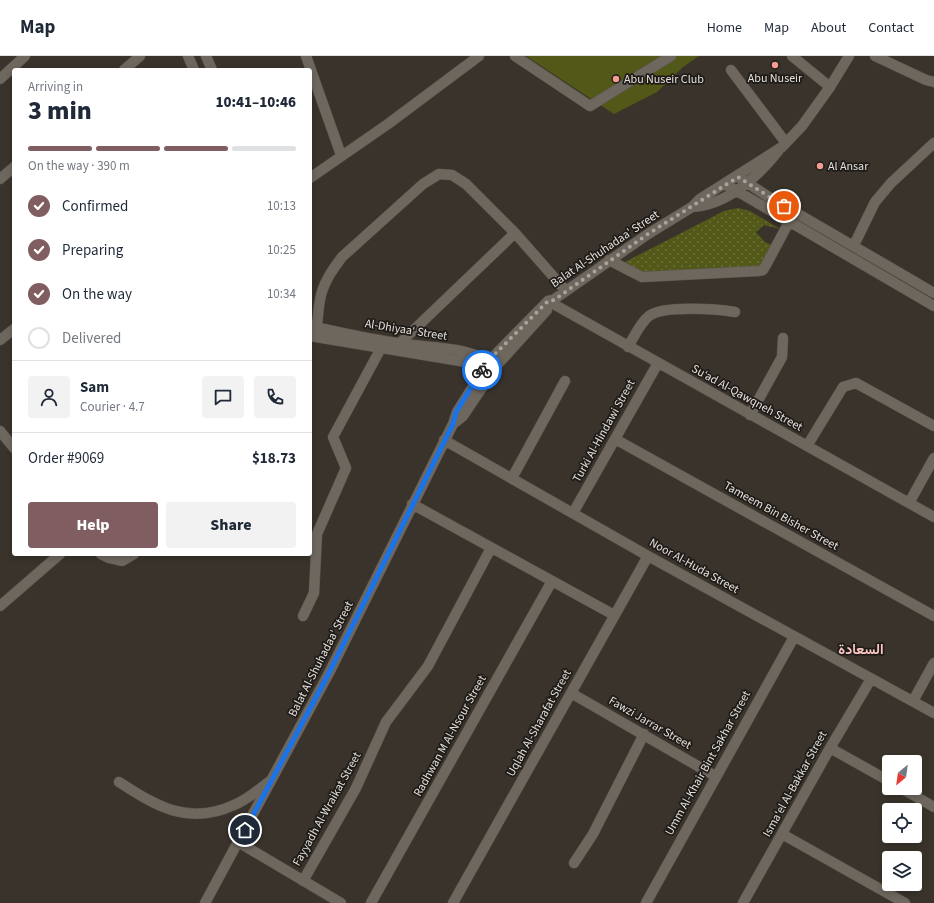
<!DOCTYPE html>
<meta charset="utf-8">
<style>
:root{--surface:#fff;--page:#f2f2f3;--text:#1f2937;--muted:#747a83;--line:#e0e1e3;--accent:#7f5d60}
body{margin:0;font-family:"Source Sans 3",Vazirmatn,sans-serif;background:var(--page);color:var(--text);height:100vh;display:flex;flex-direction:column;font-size:15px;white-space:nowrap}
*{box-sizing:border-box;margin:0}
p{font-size:13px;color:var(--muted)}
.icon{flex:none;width:22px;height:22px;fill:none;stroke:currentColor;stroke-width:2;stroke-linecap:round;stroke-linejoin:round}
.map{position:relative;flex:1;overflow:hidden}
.details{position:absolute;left:12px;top:12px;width:300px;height:488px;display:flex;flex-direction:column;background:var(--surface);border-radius:4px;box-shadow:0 2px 6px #0003}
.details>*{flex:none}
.needle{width:26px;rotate:209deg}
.fabs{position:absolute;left:882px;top:699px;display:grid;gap:8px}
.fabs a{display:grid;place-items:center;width:40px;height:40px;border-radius:4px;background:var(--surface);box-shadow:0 2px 6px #0003;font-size:20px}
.pin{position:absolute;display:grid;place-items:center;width:34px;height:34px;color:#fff;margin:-17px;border:2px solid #fff;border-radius:50%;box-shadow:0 1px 4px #0007}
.courier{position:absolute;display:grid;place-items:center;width:40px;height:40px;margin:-20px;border:3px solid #1a73e8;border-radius:50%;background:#fff;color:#222;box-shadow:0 1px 5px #0007}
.overview em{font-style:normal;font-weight:800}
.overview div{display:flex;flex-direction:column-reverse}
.overview{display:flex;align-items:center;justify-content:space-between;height:68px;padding:0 16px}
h1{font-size:26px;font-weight:800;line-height:30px}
.bar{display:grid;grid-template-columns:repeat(4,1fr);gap:6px 4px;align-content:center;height:48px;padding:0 16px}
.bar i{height:5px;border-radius:3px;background:var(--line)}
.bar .active{background:var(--accent)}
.bar p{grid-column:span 4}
.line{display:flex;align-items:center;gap:10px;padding:0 16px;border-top:1px solid var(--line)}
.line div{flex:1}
.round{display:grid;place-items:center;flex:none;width:42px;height:42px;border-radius:4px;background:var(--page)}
ol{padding:0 16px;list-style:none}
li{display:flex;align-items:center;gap:12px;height:44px}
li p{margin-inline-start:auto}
li .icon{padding:4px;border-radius:50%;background:var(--accent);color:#fff;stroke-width:4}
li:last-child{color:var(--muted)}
li i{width:22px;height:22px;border:2px solid var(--line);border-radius:50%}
.action{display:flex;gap:8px;margin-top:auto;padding:8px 16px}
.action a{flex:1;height:46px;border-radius:4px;background:var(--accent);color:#fff;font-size:16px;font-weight:800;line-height:46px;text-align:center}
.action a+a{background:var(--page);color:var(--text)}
header{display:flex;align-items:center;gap:24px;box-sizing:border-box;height:56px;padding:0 20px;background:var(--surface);border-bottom:1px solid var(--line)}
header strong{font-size:19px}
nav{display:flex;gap:22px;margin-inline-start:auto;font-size:14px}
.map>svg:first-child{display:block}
</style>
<header>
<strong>Map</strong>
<nav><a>Home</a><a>Map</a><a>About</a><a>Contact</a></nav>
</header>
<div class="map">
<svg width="934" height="847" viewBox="0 0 934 847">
<defs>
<pattern id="green-dots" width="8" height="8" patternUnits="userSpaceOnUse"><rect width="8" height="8" fill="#525918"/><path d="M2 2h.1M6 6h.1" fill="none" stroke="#6b7139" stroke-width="1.8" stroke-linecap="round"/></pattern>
</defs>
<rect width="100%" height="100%" fill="#39332b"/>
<path fill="url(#green-dots)" d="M 738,152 L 750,155 L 780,173 L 764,169 L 756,176 L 765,186 L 774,190 L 762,211 L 641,220 L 621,208 L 724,155 Z"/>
<path fill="#525918" d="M 526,0 L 699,0 L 683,11 L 657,36 L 614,58 Z"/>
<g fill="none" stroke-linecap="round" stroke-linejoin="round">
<g stroke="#58524b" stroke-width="11">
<path id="minor" d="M 188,0 L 194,14
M 206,0 L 212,14
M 306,0 L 341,99
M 515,0 L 590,50 L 671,0
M 792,0 L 830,31
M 875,0 L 926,24 L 934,26
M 124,14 L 140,0
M 731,14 L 786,87
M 0,23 L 25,0
M 738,121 L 769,141 L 934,237
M 310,122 L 388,68 L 479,0
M 0,123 L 14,111
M 725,128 L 934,250
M 692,151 C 727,149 758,121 779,94
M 854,189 L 875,146 L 891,127 L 934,87
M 609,204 L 642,221 L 758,215 L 763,214 L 766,209 L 789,166
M 548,245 L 934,461
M 310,270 C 339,276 368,283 398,287 C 429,293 470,289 496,310
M 317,272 C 319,239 321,228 342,201 L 423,128 L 439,118 L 452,119 L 466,128 L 515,177 L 566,235
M 310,280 L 472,307 L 484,312 L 490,317
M 0,284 L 14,273
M 399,288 L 515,177
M 628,291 C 634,281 640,267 649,260 C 663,249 717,253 735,256
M 750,359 L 782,301 L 783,282
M 453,368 L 463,360 L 498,308 L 547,254
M 0,375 L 14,392
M 615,383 L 934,560
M 444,384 L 648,500 L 934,657
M 807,390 L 843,331 L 856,327 L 934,370
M 512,422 L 565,325
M 909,447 L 934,402
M 412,448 L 614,559
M 573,457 L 658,307
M 101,498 L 109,502 L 122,505 L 134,498
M 0,550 L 60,498
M 303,560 L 314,537 L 317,478 L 346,412 L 333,381 L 381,292
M 571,637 L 715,720
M 913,645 L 934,607
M 830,692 L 889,725
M 119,726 C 156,750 188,770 234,749 C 247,744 259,733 270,725
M 901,732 L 934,751
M 782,778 L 905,847
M 238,786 L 341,847
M 574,807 L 593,778 L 644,678
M 303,825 L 356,732 L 386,666 L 428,610 L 491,492
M 205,847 L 329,617 L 453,368 L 457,356 L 489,305 L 548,245 L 553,244 L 648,178 L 692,151 L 700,143 L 782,91 L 802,70 L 830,31 L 849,0
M 371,847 L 552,525
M 453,847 L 648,500
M 646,847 L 794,581
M 743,847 L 830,692 L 871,623"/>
</g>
<use href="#minor" stroke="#6e675e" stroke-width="10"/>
</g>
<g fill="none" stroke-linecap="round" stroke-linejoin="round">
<path stroke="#a8a39d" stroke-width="4" stroke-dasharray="0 7.2" d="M 482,314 L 489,304 L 548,245 L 554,244 L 648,178 L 738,121 L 784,150"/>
<path stroke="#1a73e8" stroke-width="5" d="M 245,774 L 329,617 L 453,368 L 456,356 L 482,314"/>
</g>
<g fill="#f59c92" stroke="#1e1b18" stroke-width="1.5">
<circle cx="775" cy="9" r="4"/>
<circle cx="616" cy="23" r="4"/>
<circle cx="820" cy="110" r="4"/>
</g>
<g text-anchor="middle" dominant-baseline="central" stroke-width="3.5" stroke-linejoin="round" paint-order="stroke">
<g font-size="12" fill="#e4e0da" stroke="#1e1b18" text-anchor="start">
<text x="775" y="22" text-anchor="middle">Abu Nuseir</text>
<text x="624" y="23">Abu Nuseir Club</text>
<text x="828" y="110">Al Ansar</text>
</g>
<g font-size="12" fill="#e4e0da" stroke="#1e1b18">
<text transform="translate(605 193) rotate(-34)">Balat Al-Shuhadaa' Street</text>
<text transform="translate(406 274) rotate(9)">Al-Dhiyaa‘ Street</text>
<text transform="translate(747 342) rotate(29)">Su‘ad Al-Qawqneh Street</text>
<text transform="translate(604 375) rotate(-61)">Turki Al-Hindawi Street</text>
<text transform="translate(781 460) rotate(29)">Tameem Bin Bisher Street</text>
<text transform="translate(694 510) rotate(29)">Noor Al-Huda Street</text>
<text transform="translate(321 603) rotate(-63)">Balat Al-Shuhadaa' Street</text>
<text transform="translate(539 667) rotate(-61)">Uqlah Al-Sharafat Street</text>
<text transform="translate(650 667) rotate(30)">Fawzi Jarrar Street</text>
<text transform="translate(450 680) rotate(-61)">Radhwan M Al-Nsour Street</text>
<text transform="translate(708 707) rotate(-61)">Umm Al-Khair Bint Sakhar Street</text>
<text transform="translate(795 728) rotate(-61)">Isma‘el Al-Bakkar Street</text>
<text transform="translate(327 753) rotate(-61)">Fayyadh Al-Wraikat Street</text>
</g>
<g font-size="14" font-weight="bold" fill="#fbc7c0" stroke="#1e1b18">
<text x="861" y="594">السعادة</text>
</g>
</g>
</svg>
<div class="fabs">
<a><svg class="needle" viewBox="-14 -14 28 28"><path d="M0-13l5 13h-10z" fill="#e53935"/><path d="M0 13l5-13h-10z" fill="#747a83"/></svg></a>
<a><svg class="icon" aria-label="locate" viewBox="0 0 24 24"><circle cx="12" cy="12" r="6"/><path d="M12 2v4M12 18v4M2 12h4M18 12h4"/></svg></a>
<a><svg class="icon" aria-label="layers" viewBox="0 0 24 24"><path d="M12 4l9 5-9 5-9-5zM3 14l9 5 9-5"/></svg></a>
</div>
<div class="pin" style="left:784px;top:150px;background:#ea580c"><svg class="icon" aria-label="bag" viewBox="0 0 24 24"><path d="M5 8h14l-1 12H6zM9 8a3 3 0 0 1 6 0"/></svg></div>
<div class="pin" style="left:245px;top:774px;background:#1f2937"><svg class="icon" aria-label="home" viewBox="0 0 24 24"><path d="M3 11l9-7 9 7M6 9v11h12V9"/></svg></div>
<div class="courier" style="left:482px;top:314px"><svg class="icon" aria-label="bike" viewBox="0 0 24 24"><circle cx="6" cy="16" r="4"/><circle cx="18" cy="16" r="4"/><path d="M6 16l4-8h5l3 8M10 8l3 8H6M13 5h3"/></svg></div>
<section class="details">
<div class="overview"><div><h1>3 min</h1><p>Arriving in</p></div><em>10:41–10:46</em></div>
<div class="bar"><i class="active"></i><i class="active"></i><i class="active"></i><i></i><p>On the way · 390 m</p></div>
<ol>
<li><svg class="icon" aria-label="check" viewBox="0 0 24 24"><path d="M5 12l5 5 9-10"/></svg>Confirmed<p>10:13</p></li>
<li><svg class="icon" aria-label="check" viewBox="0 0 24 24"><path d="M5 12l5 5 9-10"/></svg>Preparing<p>10:25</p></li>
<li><svg class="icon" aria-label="check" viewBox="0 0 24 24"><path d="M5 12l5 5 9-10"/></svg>On the way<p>10:34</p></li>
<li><i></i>Delivered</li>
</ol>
<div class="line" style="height:72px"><a class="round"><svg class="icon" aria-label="person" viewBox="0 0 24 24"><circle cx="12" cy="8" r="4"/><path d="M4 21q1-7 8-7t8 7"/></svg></a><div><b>Sam</b><p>Courier · 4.7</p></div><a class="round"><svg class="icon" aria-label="chat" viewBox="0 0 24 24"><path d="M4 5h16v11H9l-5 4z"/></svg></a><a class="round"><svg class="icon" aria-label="phone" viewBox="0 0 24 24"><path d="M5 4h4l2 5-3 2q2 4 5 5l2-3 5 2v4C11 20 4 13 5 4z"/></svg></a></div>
<div class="line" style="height:52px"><div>Order #9069</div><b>$18.73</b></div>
<div class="action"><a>Help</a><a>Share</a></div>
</section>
</div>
